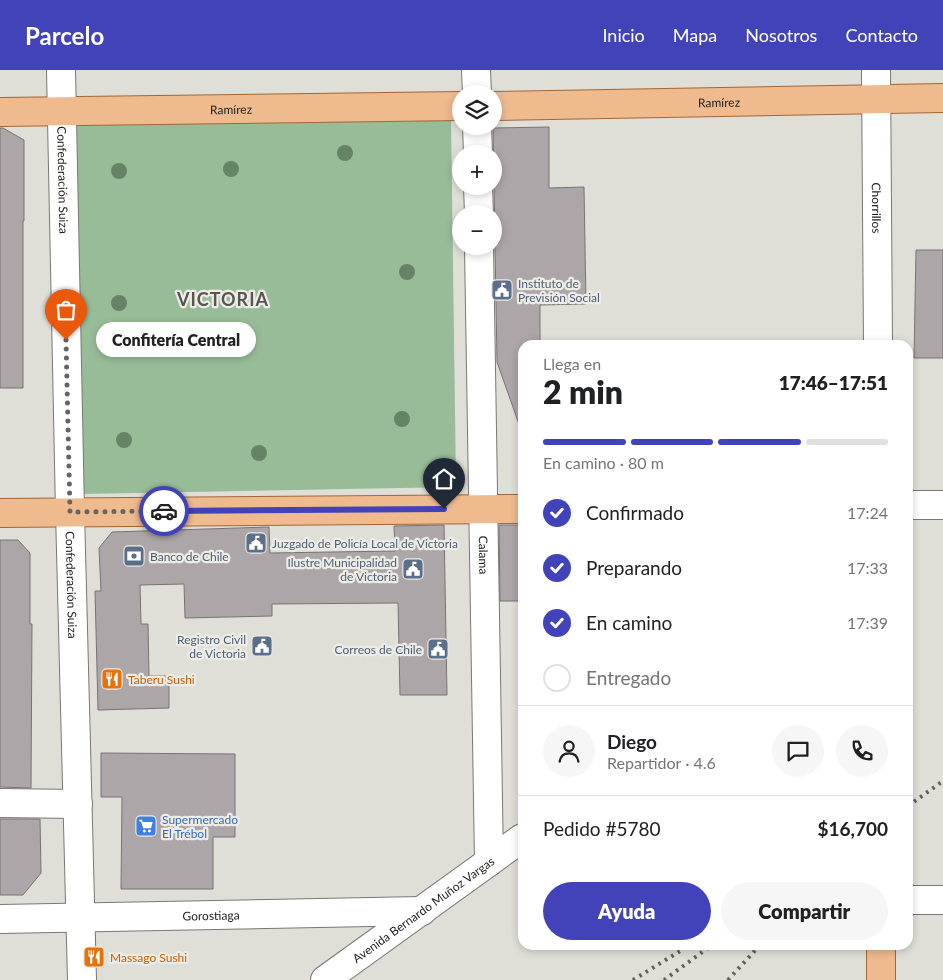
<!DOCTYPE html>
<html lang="es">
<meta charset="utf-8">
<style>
:root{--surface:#fff;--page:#f6f6f6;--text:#202124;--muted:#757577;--line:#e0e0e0;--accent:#4243b8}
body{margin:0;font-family:Lato,sans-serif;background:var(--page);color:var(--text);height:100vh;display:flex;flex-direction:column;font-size:19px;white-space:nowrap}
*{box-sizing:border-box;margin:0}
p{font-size:16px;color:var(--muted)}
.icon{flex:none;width:28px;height:28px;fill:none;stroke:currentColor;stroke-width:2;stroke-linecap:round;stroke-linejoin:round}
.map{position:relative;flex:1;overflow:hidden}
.sheet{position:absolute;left:518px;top:270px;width:395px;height:610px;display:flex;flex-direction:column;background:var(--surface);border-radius:15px;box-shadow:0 2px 8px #0003}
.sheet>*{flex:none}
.fabs{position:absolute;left:452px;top:15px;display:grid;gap:10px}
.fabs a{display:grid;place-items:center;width:50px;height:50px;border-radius:50%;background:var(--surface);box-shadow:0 2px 8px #0003;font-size:25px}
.pin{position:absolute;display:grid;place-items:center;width:42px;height:42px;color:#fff;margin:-51px -21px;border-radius:50% 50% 50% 0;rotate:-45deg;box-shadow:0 0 5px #0007}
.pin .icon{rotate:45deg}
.courier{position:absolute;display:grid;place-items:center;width:50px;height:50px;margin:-25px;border:4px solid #4243b8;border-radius:50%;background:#fff;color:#222;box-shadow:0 1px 6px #0007}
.bubble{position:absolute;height:35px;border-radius:18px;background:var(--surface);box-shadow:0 2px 8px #0003;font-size:16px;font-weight:800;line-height:35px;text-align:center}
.overview em{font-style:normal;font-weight:800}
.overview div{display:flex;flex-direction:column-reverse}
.overview{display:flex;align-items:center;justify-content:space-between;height:85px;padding:0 25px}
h1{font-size:32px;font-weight:800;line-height:38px}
.bar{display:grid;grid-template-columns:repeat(4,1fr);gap:8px 5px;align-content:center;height:60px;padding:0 25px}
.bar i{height:6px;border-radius:4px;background:var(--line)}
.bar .on{background:var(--accent)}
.bar p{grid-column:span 4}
.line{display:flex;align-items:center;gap:12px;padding:0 25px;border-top:1px solid var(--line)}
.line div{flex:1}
.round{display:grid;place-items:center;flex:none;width:52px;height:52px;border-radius:26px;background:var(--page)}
ol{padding:0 25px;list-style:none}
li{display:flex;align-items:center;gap:15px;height:55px}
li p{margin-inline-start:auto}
li .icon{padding:5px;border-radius:50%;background:var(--accent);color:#fff;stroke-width:4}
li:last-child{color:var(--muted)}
li i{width:28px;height:28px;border:2px solid var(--line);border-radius:50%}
.cta{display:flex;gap:10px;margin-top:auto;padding:10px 25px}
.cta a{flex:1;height:58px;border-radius:30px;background:var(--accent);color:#fff;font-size:20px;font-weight:800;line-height:58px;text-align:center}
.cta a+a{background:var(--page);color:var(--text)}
header{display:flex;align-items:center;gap:30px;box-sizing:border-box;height:70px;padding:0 25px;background:var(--accent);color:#fff}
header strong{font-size:24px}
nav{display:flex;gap:28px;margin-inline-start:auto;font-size:18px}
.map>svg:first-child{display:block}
</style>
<header>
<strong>Parcelo</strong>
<nav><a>Inicio</a><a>Mapa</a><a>Nosotros</a><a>Contacto</a></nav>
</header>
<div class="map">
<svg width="943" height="910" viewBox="0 0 943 910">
<rect width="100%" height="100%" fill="#dfdfd8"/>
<path fill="#99bc98" d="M 451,46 L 456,417 L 83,424 L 71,54 Z"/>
<path fill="#ada6a8" stroke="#797274" d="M 549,57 L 549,118 L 584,117 L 586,234 L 540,235 L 540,273 L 527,273 L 527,275 L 522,275 L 522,357 L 520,357 L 497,292 L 493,58 Z
M 0,58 L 3,58 L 24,70 L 24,151 L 23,151 L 23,318 L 0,318 Z
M 916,180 L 943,180 L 943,288 L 914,288 Z
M 444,455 L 447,625 L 400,625 L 398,533 L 272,534 L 272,546 L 185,548 L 184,514 L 140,515 L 141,554 L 148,554 L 149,606 L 169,606 L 169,638 L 98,640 L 95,521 L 101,521 L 99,478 L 112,462 L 269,457 L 270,483 L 395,481 L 394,456 Z
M 499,455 L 522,455 L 522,531 L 500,531 Z
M 0,470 L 18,470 L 30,483 L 30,554 L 32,554 L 31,718 L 0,717 Z
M 101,683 L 235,684 L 235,767 L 213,767 L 213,819 L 121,819 L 122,727 L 101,727 Z
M 0,749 L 40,749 L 41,803 L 23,825 L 0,825 Z"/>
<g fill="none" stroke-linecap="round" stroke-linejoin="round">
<g stroke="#797873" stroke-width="30">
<g id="minor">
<path id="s1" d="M 61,0 L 70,442 L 82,910"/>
<path d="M 476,0 L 477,24"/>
<path id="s2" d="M 876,0 L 878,275"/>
<path d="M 477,56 L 478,84"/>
<path d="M 478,116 L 479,144"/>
<path id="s3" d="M 479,176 L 489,792"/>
<path d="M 908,435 L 943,435"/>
<path d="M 0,733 L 78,734"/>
<path d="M 908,830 L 943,830"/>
<path id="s4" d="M 0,849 L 422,841"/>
<path id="s5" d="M 325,910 L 522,768"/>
</g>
</g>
<g stroke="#a16736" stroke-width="30">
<g id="major">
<path id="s6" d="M 494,36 L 943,28"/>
<path id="s7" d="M 0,42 L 461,36"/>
<path d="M 0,443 L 522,439"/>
<path d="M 881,875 L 881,910"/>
</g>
</g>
<use href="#minor" stroke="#fff" stroke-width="28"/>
<use href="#major" stroke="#efba8e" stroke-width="28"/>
<path stroke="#5e5e5b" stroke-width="4" stroke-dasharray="2.5 5" stroke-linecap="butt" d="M 908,736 L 943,711
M 633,910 L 690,875
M 664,910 L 712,875
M 728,910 L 760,875"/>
</g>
<g fill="#658466">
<circle cx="345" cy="83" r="8"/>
<circle cx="231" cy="99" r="8"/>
<circle cx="119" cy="101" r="8"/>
<circle cx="407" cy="202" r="8"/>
<circle cx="119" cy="233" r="8"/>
<circle cx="402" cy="349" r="8"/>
<circle cx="124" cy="370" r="8"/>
<circle cx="259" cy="383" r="8"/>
</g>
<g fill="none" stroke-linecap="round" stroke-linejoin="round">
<path stroke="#646460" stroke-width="5" stroke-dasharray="0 9" d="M 66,270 L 70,442 L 164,441"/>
<path stroke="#4243b8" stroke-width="6" d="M 164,441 L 444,439"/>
</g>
<defs>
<g id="civic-square" transform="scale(1.125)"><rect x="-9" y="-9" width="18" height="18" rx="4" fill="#5c6f8a" stroke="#edece6"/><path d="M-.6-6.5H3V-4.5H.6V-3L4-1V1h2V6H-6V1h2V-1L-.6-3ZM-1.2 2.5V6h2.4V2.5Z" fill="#fff"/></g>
<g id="bank-square" transform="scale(1.125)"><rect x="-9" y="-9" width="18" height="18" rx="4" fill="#5c6f8a" stroke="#edece6"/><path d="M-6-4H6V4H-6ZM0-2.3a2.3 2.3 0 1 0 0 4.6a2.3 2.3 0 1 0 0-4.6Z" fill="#fff"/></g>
<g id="restaurant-square" transform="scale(1.125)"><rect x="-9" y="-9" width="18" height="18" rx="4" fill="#e8710a" stroke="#edece6"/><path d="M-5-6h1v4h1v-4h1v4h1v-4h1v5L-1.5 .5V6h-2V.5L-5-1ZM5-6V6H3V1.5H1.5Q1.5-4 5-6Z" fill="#fff"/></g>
<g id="supermarket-square" transform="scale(1.125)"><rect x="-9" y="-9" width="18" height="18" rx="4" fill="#3f7fe0" stroke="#edece6"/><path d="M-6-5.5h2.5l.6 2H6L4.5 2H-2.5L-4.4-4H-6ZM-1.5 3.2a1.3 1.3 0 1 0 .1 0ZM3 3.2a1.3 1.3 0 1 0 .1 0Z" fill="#fff"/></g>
</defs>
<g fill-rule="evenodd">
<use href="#civic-square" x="502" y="220"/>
<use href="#civic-square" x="256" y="473"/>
<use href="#bank-square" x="134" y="486"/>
<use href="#civic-square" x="413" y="499"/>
<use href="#civic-square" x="262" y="576"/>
<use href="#civic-square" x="438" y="579"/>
<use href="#restaurant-square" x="112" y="609"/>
<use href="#supermarket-square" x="146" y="756"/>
<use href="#restaurant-square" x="94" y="887"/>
</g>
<g text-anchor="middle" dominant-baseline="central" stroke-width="4.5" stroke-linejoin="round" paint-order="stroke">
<g font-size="12" fill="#222220" stroke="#edece6">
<text stroke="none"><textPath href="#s6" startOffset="225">Ramírez</textPath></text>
<text stroke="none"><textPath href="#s7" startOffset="231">Ramírez</textPath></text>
<text stroke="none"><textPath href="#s1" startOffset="110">Confederación Suiza</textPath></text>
<text stroke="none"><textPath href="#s2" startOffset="138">Chorrillos</textPath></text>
<text stroke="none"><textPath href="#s3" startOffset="309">Calama</textPath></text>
<text stroke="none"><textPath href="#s1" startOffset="515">Confederación Suiza</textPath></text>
<text stroke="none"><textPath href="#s5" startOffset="121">Avenida Bernardo Muñoz Vargas</textPath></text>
<text stroke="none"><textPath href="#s4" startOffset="211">Gorostiaga</textPath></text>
</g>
<g font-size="12" fill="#4e5e75" stroke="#edece6" text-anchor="start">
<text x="518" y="213">Instituto de<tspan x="518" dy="14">Previsión Social</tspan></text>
<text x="272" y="473">Juzgado de Policía Local de Victoria</text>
<text x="150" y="486">Banco de Chile</text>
<text x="397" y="492" text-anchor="end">Ilustre Municipalidad<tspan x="397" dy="14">de Victoria</tspan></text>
<text x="246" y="569" text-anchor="end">Registro Civil<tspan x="246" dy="14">de Victoria</tspan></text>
<text x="422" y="579" text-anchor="end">Correos de Chile</text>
</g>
<g font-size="12" fill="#c56008" stroke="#edece6" text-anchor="start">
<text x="128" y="609">Taberu Sushi</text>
<text x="110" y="887">Massago Sushi</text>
</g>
<g font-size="12" fill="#366cbe" stroke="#edece6" text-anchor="start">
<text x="162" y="749">Supermercado<tspan x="162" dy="14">El Trébol</tspan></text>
</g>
<g font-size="18" font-weight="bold" letter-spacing="1" fill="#575651" stroke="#edece6">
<text x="223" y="229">VICTORIA</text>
</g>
</g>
</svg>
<div class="fabs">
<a><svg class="icon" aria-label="layers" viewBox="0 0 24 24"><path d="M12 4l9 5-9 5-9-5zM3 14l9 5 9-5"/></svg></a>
<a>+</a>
<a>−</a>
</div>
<div class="pin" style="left:66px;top:270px;background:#ea580c"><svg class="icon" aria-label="bag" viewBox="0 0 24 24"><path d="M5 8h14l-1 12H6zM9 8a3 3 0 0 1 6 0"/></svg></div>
<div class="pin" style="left:444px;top:439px;background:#1f2937"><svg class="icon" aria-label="home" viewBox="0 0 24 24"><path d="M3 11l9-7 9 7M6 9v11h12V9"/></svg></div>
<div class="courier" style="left:164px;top:441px"><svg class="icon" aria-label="car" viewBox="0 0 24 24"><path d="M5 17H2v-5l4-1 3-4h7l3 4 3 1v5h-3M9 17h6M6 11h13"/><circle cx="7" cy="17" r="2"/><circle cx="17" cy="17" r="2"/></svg></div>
<div class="bubble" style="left:96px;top:252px;width:160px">Confitería Central</div>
<section class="sheet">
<div class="overview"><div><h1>2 min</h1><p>Llega en</p></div><em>17:46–17:51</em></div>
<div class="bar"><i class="on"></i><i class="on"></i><i class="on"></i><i></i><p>En camino · 80 m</p></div>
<ol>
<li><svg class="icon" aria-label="check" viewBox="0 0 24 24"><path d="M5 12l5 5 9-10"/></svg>Confirmado<p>17:24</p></li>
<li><svg class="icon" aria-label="check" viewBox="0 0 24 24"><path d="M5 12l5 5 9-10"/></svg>Preparando<p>17:33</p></li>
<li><svg class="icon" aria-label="check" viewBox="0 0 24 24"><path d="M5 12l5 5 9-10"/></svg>En camino<p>17:39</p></li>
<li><i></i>Entregado</li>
</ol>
<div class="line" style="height:90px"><a class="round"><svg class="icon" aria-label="person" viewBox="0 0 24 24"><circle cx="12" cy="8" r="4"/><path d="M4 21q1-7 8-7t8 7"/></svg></a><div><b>Diego</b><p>Repartidor · 4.6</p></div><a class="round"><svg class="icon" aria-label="chat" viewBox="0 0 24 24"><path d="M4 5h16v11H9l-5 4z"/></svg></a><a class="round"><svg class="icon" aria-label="phone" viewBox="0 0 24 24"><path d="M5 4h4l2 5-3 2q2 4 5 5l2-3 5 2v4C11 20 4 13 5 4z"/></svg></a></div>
<div class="line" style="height:65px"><div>Pedido #5780</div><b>$16,700</b></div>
<div class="cta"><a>Ayuda</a><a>Compartir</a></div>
</section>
</div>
